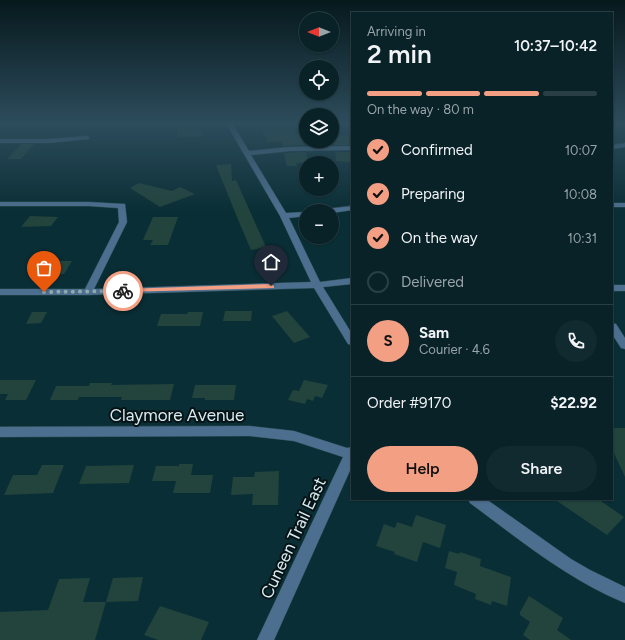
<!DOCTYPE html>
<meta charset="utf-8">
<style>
:root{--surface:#082228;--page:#112a30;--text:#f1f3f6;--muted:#98a4a8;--line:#293f45;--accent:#f39f83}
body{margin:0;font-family:Figtree,sans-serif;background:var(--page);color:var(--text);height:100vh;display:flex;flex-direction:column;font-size:15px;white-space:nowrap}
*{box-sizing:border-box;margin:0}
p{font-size:13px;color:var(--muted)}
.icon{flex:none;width:22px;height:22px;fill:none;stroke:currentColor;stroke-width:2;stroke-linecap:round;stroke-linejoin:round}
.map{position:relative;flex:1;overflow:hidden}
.side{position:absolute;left:351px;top:12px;width:262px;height:488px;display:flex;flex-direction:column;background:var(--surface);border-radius:0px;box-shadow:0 1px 3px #0004,0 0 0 1px var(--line)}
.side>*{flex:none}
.needle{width:26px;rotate:270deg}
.controls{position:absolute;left:299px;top:12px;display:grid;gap:8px}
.controls a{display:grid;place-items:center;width:40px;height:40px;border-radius:50%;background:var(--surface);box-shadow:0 1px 3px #0004,0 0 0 1px var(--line);font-size:20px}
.pin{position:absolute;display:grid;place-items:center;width:34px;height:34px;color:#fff;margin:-41px -17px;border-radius:50% 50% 50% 0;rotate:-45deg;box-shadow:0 0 4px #0007}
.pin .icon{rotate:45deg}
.courier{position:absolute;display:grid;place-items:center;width:40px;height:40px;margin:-20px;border:3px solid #f39f83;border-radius:50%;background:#fff;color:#222;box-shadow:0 1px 5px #0007}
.overview em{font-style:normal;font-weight:600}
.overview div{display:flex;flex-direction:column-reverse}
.overview{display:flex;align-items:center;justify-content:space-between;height:68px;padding:0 16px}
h1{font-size:26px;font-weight:600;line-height:30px}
.bar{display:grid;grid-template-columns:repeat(4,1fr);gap:6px 4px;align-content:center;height:48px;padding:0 16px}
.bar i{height:5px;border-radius:3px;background:var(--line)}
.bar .on{background:var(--accent)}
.bar p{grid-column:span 4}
.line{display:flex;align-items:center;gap:10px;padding:0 16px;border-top:1px solid var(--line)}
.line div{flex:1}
.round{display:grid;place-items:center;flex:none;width:42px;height:42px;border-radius:21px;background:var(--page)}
ol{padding:0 16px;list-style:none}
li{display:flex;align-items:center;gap:12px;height:44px}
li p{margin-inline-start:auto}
li .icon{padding:4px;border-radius:50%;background:var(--accent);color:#111;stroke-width:4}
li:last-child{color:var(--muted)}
li i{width:22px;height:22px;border:2px solid var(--line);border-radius:50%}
.primary-button{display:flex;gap:8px;margin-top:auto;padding:8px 16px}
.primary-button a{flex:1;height:46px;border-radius:24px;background:var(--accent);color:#111;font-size:16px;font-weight:600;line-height:46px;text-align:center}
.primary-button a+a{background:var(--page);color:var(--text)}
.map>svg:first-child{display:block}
</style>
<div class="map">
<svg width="625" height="640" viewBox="0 0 625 640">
<rect width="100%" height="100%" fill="#0a2e35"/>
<path fill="#22443d" d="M 178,123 L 199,123 L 203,136 L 178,137 Z
M 274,124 L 277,129 L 287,128 L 289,131 L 294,130 L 295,135 L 301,135 L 304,145 L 283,146 L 282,141 L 267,142 L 261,126 Z
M 333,135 L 349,136 L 349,145 L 334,145 Z
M 21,144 L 34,144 L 21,159 L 7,159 Z
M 306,152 L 308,162 L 296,163 L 297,166 L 287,166 L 284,153 Z
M 335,152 L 350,152 L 351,162 L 336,161 Z
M 231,164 L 232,181 L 236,180 L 266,247 L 251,250 L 239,222 L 216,165 Z
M 139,183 L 172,191 L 180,187 L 195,194 L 160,207 L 130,188 Z
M 30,216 L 58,217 L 51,226 L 21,227 Z
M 153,217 L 178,217 L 168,245 L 150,245 L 153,240 L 143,240 Z
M 56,261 L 72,261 L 64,274 L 47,274 Z
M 225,311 L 252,311 L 251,321 L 223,321 Z
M 287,311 L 310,337 L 294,343 L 272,316 Z
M 32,312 L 47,312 L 41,323 L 26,324 Z
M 188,312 L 203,312 L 200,326 L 157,326 L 161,314 L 187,314 Z
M 0,380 L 36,380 L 26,400 L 5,400 L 8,394 L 0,394 Z
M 304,380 L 328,385 L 322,398 L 315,396 L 313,401 L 307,399 L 305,404 L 288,400 L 293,390 L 299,391 Z
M 90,383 L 112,383 L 111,385 L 174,384 L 170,400 L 121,400 L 122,397 L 79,397 L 78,400 L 50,400 L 56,386 L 89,386 Z
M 195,385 L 236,385 L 234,400 L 205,400 L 205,398 L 192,398 Z
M 612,428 L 625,428 L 625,477 L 612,449 Z
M 179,464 L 193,464 L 191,475 L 213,475 L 210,493 L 173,493 L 176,481 L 152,481 L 156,466 L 179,466 Z
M 42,465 L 64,465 L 53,493 L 4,495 L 13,475 L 37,475 Z
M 134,465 L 129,483 L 79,484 L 86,466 Z
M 279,471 L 278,505 L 252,505 L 253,494 L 231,495 L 233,477 L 254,477 L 255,472 Z
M 554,499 L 598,499 L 624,517 L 607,535 Z
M 416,515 L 446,525 L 440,548 L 423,542 L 417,562 L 394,554 L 395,552 L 376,546 L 384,524 L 395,528 L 397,522 L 412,527 Z
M 449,551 L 459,554 L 460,552 L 481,559 L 480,566 L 511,577 L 507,606 L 492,601 L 491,605 L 475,599 L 476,594 L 454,585 L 457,572 L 445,568 Z
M 143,577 L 138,601 L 106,602 L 113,578 Z
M 90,578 L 83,602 L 106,602 L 95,640 L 0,640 L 0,612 L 48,610 L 59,579 Z
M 529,596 L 563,618 L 557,630 L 571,640 L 530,640 L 523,635 L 530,622 L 520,615 L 520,612 Z
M 160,606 L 209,622 L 201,640 L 158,640 L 144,635 Z"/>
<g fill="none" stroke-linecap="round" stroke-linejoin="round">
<g stroke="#2b4c53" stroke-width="1">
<path id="minor" d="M 226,123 L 232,123 L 249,151 L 290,147 L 352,146 L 352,150 L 290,151 L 251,155 L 286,213 L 306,212 L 306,216 L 289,218 L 320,282 L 352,278 L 352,284 L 323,287 L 352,334 L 352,345 L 348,344 L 314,288 L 88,295 L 0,295 L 0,289 L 85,289 L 119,222 L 118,208 L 89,206 L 0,206 L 0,202 L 89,202 L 125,204 L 127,222 L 94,289 L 311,282 L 280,216 Z
M 87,136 L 89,137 L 89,139 L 48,143 L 0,143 L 0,139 L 48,139 Z
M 625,143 L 625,147 L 612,149 L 612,145 Z
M 612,203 L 625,203 L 625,207 L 612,207 Z
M 352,206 L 352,210 L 332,213 L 332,211 L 322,211 L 326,209 Z
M 612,285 L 625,285 L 625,291 L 612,291 Z
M 612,323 L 616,324 L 625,338 L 625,349 L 621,348 L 612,334 Z
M 250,426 L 294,431 L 347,448 L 352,447 L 352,466 L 274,640 L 257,640 L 343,457 L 294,441 L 250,436 L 0,437 L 0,427 Z
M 468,499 L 486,499 L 571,559 L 590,570 L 625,587 L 625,603 C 567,579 520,540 470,503 Z"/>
</g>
<use href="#minor" fill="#4d6f8f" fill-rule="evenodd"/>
</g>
<linearGradient id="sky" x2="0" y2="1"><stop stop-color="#06191d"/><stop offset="0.58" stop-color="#2d4c5c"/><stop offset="1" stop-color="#2d4c5c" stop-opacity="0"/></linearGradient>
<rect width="625" height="212" fill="url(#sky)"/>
<path fill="#f39f83" d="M 271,284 L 274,286 L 274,288 L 123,292 L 120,291 L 123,289 Z"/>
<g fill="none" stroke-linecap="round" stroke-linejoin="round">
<path stroke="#90a9af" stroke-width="4" stroke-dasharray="0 7.2" d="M 44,292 L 123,291"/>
</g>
<g text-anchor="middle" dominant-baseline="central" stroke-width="4" stroke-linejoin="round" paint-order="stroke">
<g font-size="17" fill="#d8ebf0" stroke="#061417">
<text x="177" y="415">Claymore Avenue</text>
<text transform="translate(293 538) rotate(-65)">Cuneen Trail East</text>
</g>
</g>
</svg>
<div class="controls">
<a><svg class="needle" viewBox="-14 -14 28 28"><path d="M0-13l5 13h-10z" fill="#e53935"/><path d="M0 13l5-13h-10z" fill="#98a4a8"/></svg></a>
<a><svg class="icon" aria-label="locate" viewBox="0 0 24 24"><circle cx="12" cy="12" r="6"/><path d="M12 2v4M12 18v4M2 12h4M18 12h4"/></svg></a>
<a><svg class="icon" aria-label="layers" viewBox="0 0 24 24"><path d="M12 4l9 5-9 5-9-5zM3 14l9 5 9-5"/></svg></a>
<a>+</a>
<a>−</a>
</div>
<div class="pin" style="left:44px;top:292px;background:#ea580c"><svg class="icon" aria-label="bag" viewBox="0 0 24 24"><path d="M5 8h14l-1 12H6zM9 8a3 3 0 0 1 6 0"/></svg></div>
<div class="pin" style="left:271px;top:286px;background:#1f2937"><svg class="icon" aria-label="home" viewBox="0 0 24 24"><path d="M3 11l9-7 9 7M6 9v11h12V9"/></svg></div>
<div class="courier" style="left:123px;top:291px"><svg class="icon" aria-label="bike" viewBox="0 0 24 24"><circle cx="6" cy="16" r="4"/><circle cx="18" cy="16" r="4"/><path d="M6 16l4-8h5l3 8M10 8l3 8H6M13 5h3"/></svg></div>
<section class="side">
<div class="overview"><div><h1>2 min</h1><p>Arriving in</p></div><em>10:37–10:42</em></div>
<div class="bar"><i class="on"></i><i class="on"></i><i class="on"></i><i></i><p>On the way · 80 m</p></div>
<ol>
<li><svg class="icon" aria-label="check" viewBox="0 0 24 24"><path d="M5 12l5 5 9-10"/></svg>Confirmed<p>10:07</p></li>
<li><svg class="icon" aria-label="check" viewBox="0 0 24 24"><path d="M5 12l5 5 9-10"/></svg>Preparing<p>10:08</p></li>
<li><svg class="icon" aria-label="check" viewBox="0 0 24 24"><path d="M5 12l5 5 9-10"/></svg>On the way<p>10:31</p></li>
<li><i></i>Delivered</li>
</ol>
<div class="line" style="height:72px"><b class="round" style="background:var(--accent);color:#111">S</b><div><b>Sam</b><p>Courier · 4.6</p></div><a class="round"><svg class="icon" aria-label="phone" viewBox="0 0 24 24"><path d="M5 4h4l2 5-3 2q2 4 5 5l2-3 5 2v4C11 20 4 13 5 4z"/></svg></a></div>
<div class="line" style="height:52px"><div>Order #9170</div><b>$22.92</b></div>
<div class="primary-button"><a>Help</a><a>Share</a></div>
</section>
</div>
